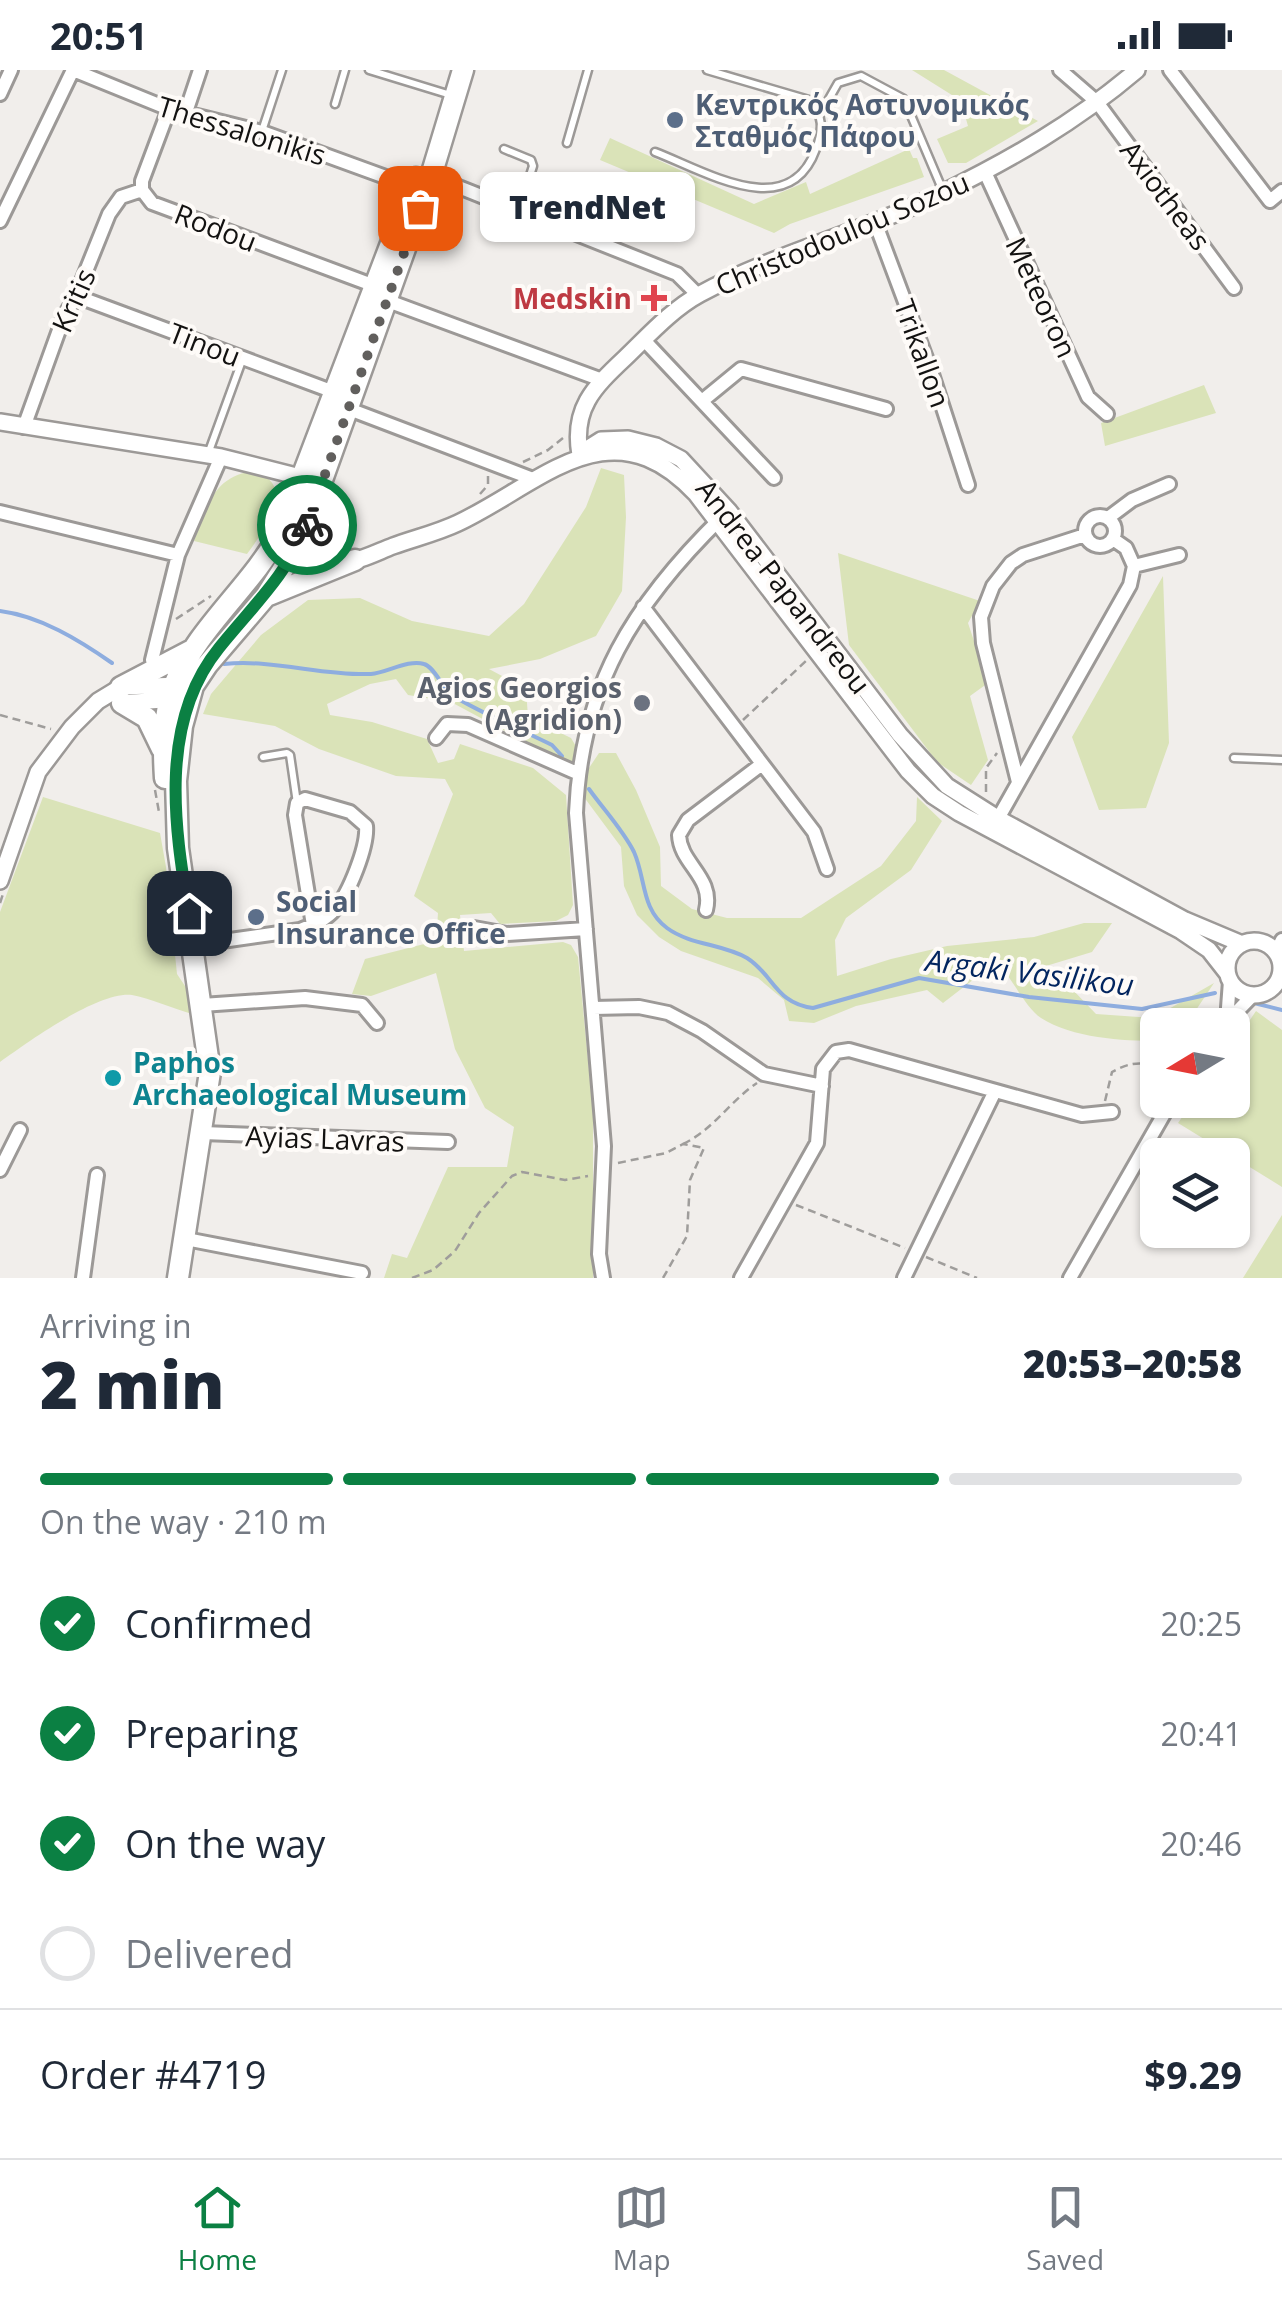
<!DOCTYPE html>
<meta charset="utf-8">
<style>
:root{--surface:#fff;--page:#f6f6f7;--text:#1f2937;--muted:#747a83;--line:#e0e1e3;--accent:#0b8043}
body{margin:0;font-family:"Open Sans",sans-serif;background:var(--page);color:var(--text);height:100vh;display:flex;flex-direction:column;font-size:38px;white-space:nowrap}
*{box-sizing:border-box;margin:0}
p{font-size:32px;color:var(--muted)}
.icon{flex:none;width:55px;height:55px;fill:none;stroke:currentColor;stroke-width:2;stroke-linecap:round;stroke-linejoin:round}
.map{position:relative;height:1208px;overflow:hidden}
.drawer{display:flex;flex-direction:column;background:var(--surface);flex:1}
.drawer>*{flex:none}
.needle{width:65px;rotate:260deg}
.buttons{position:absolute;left:1140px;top:938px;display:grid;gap:20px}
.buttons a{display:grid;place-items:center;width:110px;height:110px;border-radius:15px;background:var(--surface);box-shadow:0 2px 8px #0004;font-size:50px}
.pin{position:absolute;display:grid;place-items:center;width:85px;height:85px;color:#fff;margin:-42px;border-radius:20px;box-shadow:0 5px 15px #0006}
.courier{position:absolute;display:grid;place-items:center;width:100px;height:100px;margin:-50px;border:8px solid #0b8043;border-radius:50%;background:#fff;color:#222;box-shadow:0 2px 12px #0007}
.bubble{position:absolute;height:70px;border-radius:15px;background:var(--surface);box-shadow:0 2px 8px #0004;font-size:32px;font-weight:800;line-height:70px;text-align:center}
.headline em{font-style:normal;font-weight:800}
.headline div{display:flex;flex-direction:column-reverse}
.headline{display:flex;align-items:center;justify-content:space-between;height:170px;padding:0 40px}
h1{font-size:65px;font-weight:800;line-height:75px}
.bar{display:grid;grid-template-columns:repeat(4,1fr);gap:15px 10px;align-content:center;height:120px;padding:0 40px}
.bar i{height:12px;border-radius:8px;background:var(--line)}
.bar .selected{background:var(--accent)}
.bar p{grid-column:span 4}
.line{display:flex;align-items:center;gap:25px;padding:0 40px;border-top:2px solid var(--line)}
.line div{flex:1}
ol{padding:0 40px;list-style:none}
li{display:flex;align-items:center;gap:30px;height:110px}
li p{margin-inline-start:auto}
li .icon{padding:10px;border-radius:50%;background:var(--accent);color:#fff;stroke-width:4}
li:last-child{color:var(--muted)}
li i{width:55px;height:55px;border:5px solid var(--line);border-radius:50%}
.status{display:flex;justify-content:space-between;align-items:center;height:70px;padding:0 50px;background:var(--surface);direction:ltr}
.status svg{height:28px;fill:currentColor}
.dock{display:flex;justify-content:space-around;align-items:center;height:140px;border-top:2px solid var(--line);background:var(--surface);font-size:28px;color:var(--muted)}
.dock a{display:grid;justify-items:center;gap:5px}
.dock .selected{color:var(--accent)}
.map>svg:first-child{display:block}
</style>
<div class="status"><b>20:51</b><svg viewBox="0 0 49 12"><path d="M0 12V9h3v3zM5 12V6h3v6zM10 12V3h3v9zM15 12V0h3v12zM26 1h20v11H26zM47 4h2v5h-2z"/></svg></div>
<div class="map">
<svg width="1282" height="1208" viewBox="0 0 1282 1208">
<rect width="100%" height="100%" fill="#f1eeeb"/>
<path fill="#dae3b8" d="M 912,0 L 944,0 L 1038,51 L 966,93 L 948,93 L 937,69 L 968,56 L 966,49 L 979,42 Z
M 610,68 L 754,134 L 806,112 L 810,124 L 909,79 L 913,88 L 917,88 L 924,107 L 790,154 L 774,163 L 600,90 Z
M 1204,315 L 1216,343 L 1105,376 L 1101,353 Z
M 601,398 L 624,405 L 626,447 L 622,521 L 596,566 L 540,589 L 489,599 L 526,619 L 528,647 L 571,668 L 589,698 L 599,683 L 616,683 L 636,720 L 660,777 L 661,816 L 692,839 L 727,848 L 801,848 L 881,796 L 916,751 L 917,727 L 942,751 L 911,800 L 846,848 L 835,870 L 837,906 L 891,889 L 947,876 L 1034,867 L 1084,853 L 1112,853 L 1092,882 L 1023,903 L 1072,919 L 1096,944 L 1153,948 L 1214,913 L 1186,955 L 1158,955 L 1157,971 C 1123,971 1072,968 1041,948 C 1028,939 1017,918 1007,905 L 978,906 L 943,933 L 927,920 L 856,936 L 814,953 L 789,951 L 784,930 L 758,908 L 681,881 L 659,867 L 637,845 L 624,816 L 621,777 L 555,688 L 451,632 L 408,625 L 396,609 L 370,614 L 327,634 L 330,645 L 372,652 L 427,669 L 438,693 L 454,689 L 460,674 L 533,698 L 566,725 L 573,835 L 568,845 L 556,851 L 500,854 L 491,843 L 460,845 L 464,881 L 563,872 L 571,875 L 578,887 L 593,1042 L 593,1208 L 384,1208 L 392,1184 L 407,1188 L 448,1097 L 507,1097 L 514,1057 L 485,1038 L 455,979 L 436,903 L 371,926 L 352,924 L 365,889 L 436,871 L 438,843 L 414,826 L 453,724 L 445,709 L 396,706 L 319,679 L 275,656 L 203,644 L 211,624 L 261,565 L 308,530 L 360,528 L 412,551 L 489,566 L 524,534 L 586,437 Z
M 256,401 C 298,420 266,457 247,484 L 194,471 C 206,436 215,404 256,401 Z
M 838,483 L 980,531 L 968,553 L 988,613 L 970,626 L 988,690 L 971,715 L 937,692 L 849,575 Z
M 1163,506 L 1169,673 L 1146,738 L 1099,740 L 1072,667 Z
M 43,727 L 160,763 L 166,797 L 177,904 L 189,922 L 192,944 C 174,939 149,928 132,925 C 98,921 28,972 0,992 L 0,842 Z
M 1256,941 L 1282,960 L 1282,1117 L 1178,1053 L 1194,1030 L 1232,1030 L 1233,975 Z
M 1282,1145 L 1282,1208 L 1243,1208 Z"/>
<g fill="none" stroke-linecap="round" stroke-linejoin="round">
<path stroke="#8eaddf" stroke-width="4" d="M 0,541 C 40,546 79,570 112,593
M 224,594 C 274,589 322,606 371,604 C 387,603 408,589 424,594 C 435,597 442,619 455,627 C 485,645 520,659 552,675 L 562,686
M 589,719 C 604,740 623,760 634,782 C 646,809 641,839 667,858 C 690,875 723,874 747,888 C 774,905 775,933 813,938 L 919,908 L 1029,927 L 1142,939 L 1215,923
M 1250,932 L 1282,940"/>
<g stroke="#9c9997" stroke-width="11">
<path id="service" d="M 369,0 L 454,26
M 335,34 L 345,0
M 821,43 L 838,13 L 861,6 L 904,29 L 943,121
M 262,61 L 282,0
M 567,73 L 588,0
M 504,79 L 531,90 L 533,96 L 519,140
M 655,82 C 705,101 789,154 816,79 C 823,60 824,45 809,30 L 707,0
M 208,384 L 243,288
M 263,687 L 287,683 L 290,685 L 297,733
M 1234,688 L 1282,690"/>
</g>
<g stroke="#9c9997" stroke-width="18">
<path id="minor" d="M 73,0 L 169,39 L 262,62 L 413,117
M 1060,0 L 1097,32 L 1234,218
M 1170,0 L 1270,131 L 1282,121
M 0,24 L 11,0
M 169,39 L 142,111 L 142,120 L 152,133 L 375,216
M 186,42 L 200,0
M 985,102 L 1088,327 L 1107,344
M 431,106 L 677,204 L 698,225
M 0,151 L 73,0
M 875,152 L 932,304 L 968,415
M 76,226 L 334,322
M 388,231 L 602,310
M 644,270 L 774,408
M 702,331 L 741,299 L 886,339
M 349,339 L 533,409
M 24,357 L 63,249 L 76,226 L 109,144 L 121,127 L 142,120
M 0,442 L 178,485
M1085 461a15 15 0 1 1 30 0a15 15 0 1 1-30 0Z
M 1108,448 L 1132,430 L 1169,414
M 1113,469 L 1126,478 L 1134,496
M 643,537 L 814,762 L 827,799
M 152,590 L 178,485 L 221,387
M 436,668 L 447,654 L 468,655 L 577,703
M 1018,712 L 983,573 L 981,547 L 993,516 L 1011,493 L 1023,485 L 1085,465
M 995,754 L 1130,515 L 1134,496 L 1179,485
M 706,840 C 714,807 680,794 679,765 L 688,750 L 762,694
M 474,858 L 507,864 L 586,859
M 194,875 L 300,860 C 313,855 326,850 335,839 C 349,824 368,776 366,756 L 350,742 L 305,729 L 297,733 L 295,745 L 313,855
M 1276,882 L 1282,870
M 202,935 L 305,928 L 362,935 L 377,953
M 593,938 L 639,937 L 668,943 L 702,961 L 764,1004 L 822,1016
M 1227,951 L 1230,911
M 1224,955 L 1253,925
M 203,1063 L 448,1072
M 0,1100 L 20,1060
M 186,1169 L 362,1203
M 83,1208 L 97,1105
M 603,1208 L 599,1184 L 604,1076 L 576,743 C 581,616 634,533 722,447
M 741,1208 L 817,1073 L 823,999 L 836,982 L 849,980 L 1082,1045 L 1112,1042
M 904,1208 L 995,1021
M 1070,1208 L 1172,1030"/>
</g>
<g stroke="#9c9997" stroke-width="20">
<path id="tertiary" d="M 0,352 L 221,387 L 308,409
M 582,382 L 601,370 L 628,369 L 656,376 L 681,389 L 729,441 L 900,665 L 947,716 L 999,749 L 1185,850 L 1242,874
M 580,385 C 572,339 593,318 625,288 C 647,267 672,239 700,224 C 776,183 860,163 938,125 C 1010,90 1076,52 1137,0
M 281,462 C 298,474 321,492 342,492 C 359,492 377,482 393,476 C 415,468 437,463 458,453 C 541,414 610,332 696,424 L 908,701 L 933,726 L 959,743 L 1181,861 L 1209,880 L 1227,903
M 121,633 L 177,629
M 0,811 L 38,702 L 72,657 L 98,631 L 121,617 L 181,615
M1227 898a27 27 0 1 1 54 0a27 27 0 1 1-54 0Z"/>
</g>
<g stroke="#9c9997" stroke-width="25">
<path id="primary" d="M 269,525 L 355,490
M 121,617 L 190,581
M 122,633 L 147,648 L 162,679
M 165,708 C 163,677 163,645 174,615 C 198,557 251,517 281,462 L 416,108
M 178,1208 L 210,1002 L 178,778 L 176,711 L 182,656 L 193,616 L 207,595 L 266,526 L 299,474 L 431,106 L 463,0"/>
</g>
<path stroke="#9f9d9b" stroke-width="2.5" stroke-dasharray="8 5" stroke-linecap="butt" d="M 523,392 L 548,380 L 563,368
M 480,424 L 488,415 L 488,406
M 176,549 L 211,526
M 0,645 L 51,659
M 743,650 L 807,590
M 155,720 L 159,742
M 986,722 L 986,698 L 997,683
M 0,833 L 3,824
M 1105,1031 L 1112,1002 C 1126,994 1143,989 1158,999
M 683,1074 C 713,1060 730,1031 757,1013
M 618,1093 L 666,1083 L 683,1074 L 704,1078 L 690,1110 L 687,1166 L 663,1208
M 796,1135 L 905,1178
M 926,1187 L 977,1208
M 412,1208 L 433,1200 L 455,1181 L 479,1143 L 512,1106 L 522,1102 L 565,1110 L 588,1106"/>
<use href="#service" stroke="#fff" stroke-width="6"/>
<use href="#minor" stroke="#fff" stroke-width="12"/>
<use href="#tertiary" stroke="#fff" stroke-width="15"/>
<use href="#primary" stroke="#fff" stroke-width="20"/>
</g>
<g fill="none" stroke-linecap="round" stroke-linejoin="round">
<path stroke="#615f5d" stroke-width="10" stroke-dasharray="0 18" d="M 307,455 L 420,138"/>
<path stroke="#0b8043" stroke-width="12" d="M 189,843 C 174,756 159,652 219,578 C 252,537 287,505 307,455"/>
</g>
<g fill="#5c6f8a" stroke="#fefbf8" stroke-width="4">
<circle cx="675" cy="50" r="10"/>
<circle cx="256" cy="847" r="10"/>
</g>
<path fill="#e0444e" stroke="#fefbf8" stroke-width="4" d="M649 213h10v10h10v10h-10v10h-10v-10h-10v-10h10z"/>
<circle fill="#6b7280" stroke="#fefbf8" stroke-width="4" cx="642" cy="633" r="10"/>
<circle fill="#0f9aa8" stroke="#fefbf8" stroke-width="4" cx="113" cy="1008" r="10"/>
<g text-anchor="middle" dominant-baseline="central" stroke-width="8" stroke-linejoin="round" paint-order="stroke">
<g font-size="28" font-weight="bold" fill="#4e5e75" stroke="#fefbf8" text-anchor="start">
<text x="695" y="34">Κεντρικός Αστυνομικός<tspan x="695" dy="32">Σταθμός Πάφου</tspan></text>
<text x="276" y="831">Social<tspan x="276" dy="32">Insurance Office</tspan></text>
</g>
<g font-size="28" fill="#131211" stroke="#fefbf8">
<text transform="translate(242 60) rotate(17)">Thessalonikis</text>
<text transform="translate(1166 125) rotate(53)">Axiotheas</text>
<text transform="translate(216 157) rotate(21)">Rodou</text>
<text transform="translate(842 163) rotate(-23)">Christodoulou Sozou</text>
<text transform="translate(1042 227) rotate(65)">Meteoron</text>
<text transform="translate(73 230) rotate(-66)">Kritis</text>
<text transform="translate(205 274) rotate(21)">Tinou</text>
<text transform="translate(923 283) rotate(70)">Trikallon</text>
<text transform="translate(784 516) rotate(52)">Andrea Papandreou</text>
<text transform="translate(325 1068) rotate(2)">Ayias Lavras</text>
</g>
<g font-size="28" font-weight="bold" fill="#be3a42" stroke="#fefbf8" text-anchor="end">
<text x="632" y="228">Medskin</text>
</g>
<g font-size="28" font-weight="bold" fill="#5b616d" stroke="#fefbf8" text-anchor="end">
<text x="622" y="617">Agios Georgios<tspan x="622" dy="32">(Agridion)</tspan></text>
</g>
<g font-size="28" font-weight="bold" fill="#0d838f" stroke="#fefbf8" text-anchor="start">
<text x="133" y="992">Paphos<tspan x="133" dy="32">Archaeological Museum</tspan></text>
</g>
<g font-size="30" font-style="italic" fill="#02255f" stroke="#fefbf8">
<text transform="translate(1030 902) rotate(7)">Argaki Vasilikou</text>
</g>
</g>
</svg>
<div class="buttons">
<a><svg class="needle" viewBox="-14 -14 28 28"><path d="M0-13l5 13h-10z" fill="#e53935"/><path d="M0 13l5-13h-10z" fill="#747a83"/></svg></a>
<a><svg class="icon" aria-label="layers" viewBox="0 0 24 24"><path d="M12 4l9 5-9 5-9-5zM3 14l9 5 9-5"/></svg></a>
</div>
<div class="pin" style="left:420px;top:138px;background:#ea580c"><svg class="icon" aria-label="bag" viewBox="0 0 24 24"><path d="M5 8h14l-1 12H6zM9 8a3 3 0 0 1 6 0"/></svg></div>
<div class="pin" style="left:189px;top:843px;background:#1f2937"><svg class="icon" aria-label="home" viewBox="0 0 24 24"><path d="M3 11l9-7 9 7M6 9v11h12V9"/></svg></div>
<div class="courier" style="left:307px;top:455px"><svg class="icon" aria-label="bike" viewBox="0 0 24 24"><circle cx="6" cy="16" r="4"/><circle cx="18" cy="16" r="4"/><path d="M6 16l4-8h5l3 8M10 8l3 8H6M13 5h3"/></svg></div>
<div class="bubble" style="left:480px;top:102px;width:215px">TrendNet</div>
</div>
<section class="drawer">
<div class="headline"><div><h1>2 min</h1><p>Arriving in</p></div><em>20:53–20:58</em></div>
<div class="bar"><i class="selected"></i><i class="selected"></i><i class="selected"></i><i></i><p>On the way · 210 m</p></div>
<ol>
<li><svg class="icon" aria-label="check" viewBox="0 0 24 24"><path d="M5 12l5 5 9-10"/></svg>Confirmed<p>20:25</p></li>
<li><svg class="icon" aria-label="check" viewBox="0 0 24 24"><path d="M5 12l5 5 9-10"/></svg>Preparing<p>20:41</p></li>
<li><svg class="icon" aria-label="check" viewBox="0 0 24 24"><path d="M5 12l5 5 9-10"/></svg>On the way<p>20:46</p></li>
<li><i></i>Delivered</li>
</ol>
<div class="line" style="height:130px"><div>Order #4719</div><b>$9.29</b></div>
</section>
<nav class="dock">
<a class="selected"><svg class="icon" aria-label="home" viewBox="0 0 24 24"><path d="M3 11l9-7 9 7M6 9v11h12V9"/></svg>Home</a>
<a><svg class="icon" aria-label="map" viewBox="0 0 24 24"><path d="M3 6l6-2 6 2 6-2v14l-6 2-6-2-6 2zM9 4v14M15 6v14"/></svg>Map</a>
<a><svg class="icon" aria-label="saved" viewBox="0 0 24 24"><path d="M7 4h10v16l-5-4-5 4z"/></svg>Saved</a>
</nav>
